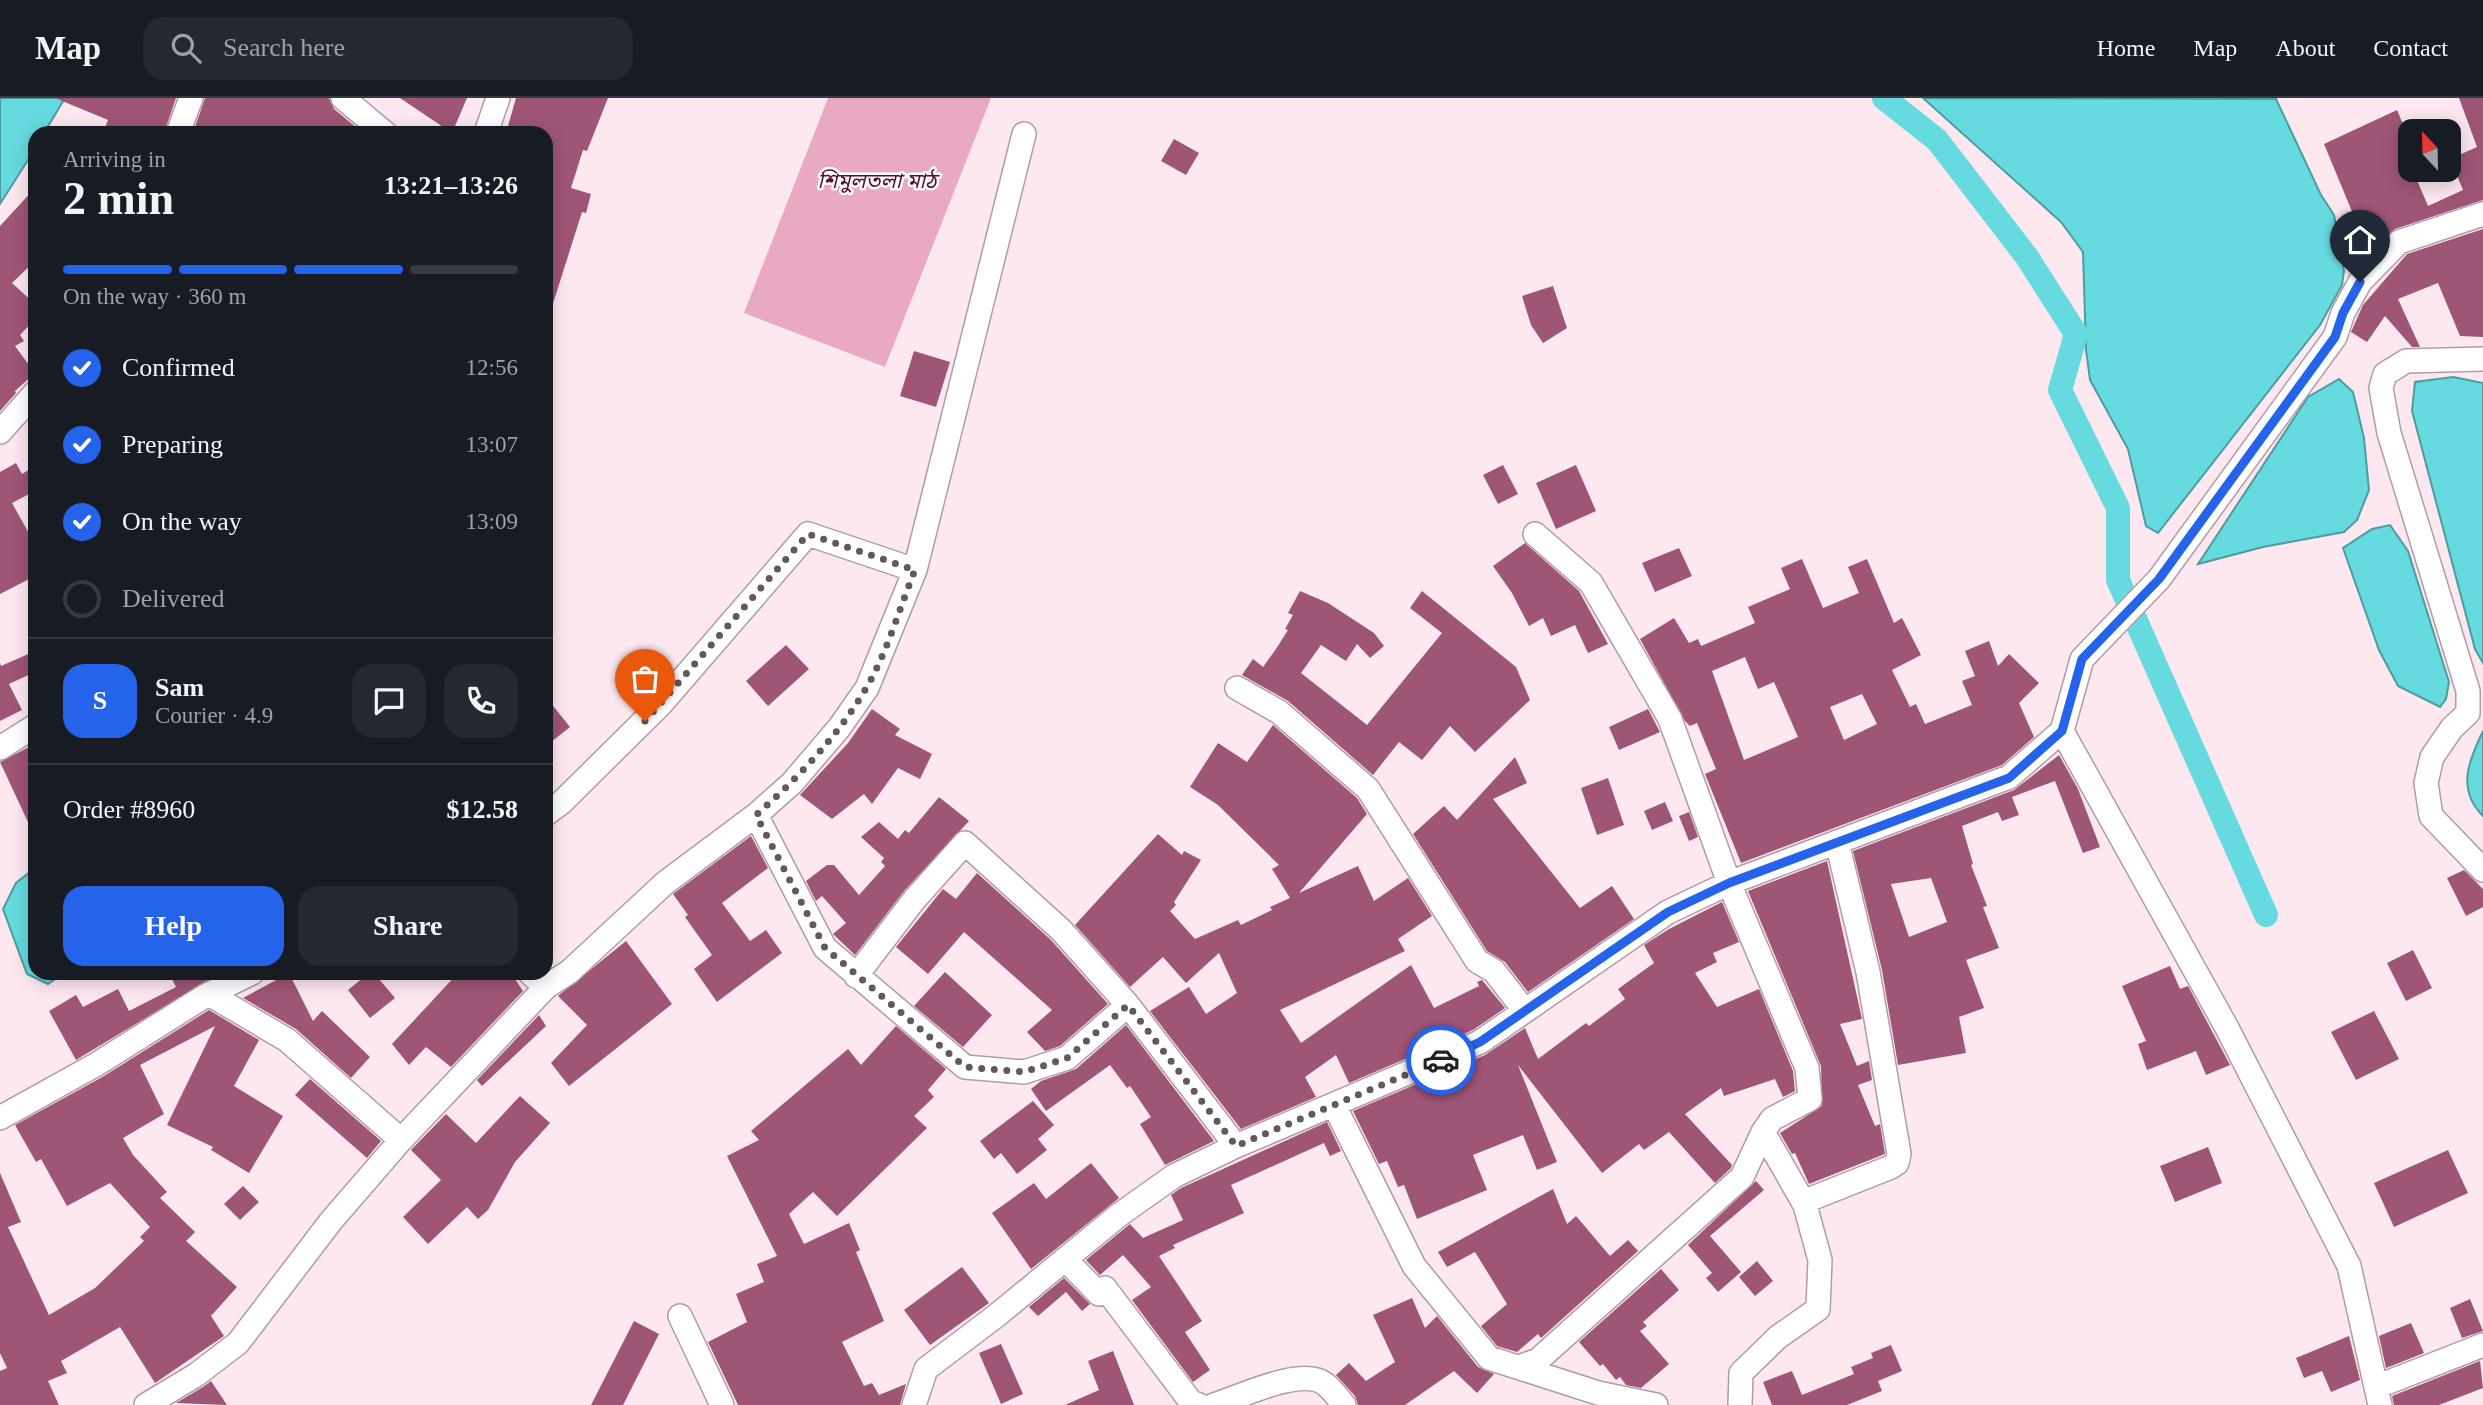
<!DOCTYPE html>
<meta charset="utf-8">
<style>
:root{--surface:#171b24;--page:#242831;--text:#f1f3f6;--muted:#9ea1a6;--line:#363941;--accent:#2563eb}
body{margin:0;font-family:"Times New Roman","Noto Sans Bengali",serif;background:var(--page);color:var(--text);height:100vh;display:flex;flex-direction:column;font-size:26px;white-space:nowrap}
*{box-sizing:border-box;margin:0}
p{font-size:23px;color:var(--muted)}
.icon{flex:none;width:38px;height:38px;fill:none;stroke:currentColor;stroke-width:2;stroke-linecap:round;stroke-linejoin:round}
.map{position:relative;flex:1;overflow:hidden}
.panel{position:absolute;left:28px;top:28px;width:525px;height:854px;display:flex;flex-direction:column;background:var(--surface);border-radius:21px;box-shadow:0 4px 18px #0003}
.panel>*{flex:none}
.needle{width:46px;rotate:338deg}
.fabs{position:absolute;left:2398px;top:21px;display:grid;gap:14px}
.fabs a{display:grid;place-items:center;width:63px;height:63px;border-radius:14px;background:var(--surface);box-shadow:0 4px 18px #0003;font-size:35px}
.pin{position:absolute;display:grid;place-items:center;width:60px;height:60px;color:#fff;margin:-72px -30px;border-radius:50% 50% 50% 0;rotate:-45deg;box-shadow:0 0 7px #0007}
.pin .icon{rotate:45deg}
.courier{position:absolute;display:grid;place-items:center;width:70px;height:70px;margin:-35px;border:5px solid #2563eb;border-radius:50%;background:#fff;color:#222;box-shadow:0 2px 9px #0007}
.headline em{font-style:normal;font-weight:800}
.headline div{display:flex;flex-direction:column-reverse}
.headline{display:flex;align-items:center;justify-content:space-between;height:119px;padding:0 35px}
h1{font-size:46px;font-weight:800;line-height:52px}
.bar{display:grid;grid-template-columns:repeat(4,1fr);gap:10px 7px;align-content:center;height:84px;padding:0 35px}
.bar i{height:9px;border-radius:5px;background:var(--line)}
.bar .current{background:var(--accent)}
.bar p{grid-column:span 4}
.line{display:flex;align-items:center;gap:18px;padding:0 35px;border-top:2px solid var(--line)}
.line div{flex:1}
.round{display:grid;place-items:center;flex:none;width:74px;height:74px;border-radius:21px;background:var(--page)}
ol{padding:0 35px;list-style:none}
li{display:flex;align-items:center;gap:21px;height:77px}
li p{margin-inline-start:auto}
li .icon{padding:7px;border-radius:50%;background:var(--accent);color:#fff;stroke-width:4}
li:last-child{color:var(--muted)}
li i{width:38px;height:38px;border:4px solid var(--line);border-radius:50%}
.action{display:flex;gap:14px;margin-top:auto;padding:14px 35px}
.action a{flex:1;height:80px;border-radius:21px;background:var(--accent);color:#fff;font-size:28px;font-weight:800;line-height:80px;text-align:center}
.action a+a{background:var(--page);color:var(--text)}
header{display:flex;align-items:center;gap:42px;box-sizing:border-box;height:98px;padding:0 35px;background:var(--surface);border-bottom:2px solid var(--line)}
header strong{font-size:33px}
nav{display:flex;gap:38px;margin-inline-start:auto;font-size:24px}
.search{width:490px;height:63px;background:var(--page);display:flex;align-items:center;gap:18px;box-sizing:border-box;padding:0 24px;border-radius:21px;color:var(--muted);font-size:26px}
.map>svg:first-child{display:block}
</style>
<header>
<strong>Map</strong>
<div class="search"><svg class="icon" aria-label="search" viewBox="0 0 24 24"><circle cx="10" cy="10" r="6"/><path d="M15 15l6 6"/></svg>Search here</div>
<nav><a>Home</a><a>Map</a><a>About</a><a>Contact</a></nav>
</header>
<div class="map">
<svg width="2483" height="1307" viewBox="0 0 2483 1307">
<rect width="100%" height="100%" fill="#fee8f0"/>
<path fill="#eaa9c3" d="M 828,0 L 991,0 L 885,269 L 744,215 Z"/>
<path fill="#66dbdf" stroke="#4c9ca0" stroke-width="2" d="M 0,0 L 65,0 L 44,35 L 35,35 L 35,51 L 0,106 Z
M 1923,0 L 2276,1 L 2321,97 L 2334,117 L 2344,173 L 2342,187 L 2320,227 L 2158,435 L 2146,428 L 2128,351 L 2090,282 L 2086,252 L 2083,154 L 2061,124 Z
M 2453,279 L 2483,285 L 2483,565 L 2475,551 L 2412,313 L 2415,284 Z
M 2339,281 L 2353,294 L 2364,340 L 2369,392 L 2357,422 L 2344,434 L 2263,449 L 2198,466 L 2308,299 Z
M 2390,427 L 2408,453 L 2449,584 L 2446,601 L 2440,609 L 2398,588 L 2379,552 L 2343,450 L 2372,431 Z
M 2483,633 L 2483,718 C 2456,691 2469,662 2483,633 Z
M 35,770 L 35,875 L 64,875 L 48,886 L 27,876 L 3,811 L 16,785 Z"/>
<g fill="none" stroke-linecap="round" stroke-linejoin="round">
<path stroke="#66dbdf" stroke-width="24" d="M 1884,0 L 1937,42 L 2027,159 L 2076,236 L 2060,292 L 2118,410 L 2118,482 L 2266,817"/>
</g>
<path fill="#9f5576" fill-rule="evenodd" d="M 55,0 L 176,0 L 164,35 L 103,35 L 108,22 Z
M 205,0 L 329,0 L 334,11 L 363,35 L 193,35 Z
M 400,0 L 467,0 L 452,35 Z
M 516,0 L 608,0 L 587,53 L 583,52 L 571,90 L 591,96 L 586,115 L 582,114 L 550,215 L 546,215 L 546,35 L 506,35 Z
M 2459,0 L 2483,0 L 2483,102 L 2395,131 L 2368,152 L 2324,46 L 2397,12 L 2406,33 L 2399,33 L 2410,58 L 2410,72 L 2415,72 L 2414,75 L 2428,108 L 2463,92 L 2450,61 L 2477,49 Z
M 1174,41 L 1199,55 L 1186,77 L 1161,63 Z
M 35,90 L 35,163 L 12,185 L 35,206 L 35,221 L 20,237 L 24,243 L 15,248 L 35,275 L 15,293 L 16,295 L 0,313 L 0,128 Z
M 2483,131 L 2483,239 L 2460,238 L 2438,185 L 2398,201 L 2420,249 L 2412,249 L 2385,218 L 2367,244 L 2351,234 L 2363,207 L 2407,156 Z
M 1553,188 L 1567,230 L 1543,245 L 1531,227 L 1522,198 Z
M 914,253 L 950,264 L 936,309 L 900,298 Z
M 16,365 L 22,376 L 35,368 L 35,393 L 12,405 L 35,446 L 35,478 L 0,496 L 0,374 Z
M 1503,367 L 1518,396 L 1498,406 L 1483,377 Z
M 1576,367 L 1596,413 L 1556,431 L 1536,385 Z
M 1525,445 L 1579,493 L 1608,546 L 1588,555 L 1575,527 L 1551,538 L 1543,520 L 1529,528 L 1512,495 L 1493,468 Z
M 1679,450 L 1692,478 L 1655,494 L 1642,465 Z
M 1802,461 L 1823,510 L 1859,495 L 1848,469 L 1867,461 L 1894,525 L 1902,520 L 1921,557 L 1892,572 L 1910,609 L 1916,606 L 1925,626 L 1972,607 L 1962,583 L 1975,578 L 1965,553 L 1989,543 L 1998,568 L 2009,556 L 2039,585 L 2019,605 L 2034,639 L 2002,667 L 1741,765 L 1705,676 L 1716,671 L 1697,625 L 1690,628 L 1685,623 L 1640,541 L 1674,520 L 1689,545 L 1698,541 L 1701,548 L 1755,525 L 1748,509 L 1790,491 L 1781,470 ZM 1745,559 L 1758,591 L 1774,584 L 1798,639 L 1744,662 L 1712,573 ZM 1862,596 L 1877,626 L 1844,642 L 1830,609 Z
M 1300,493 L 1328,505 L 1374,535 L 1384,548 L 1370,560 L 1357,546 L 1346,563 L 1321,547 L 1301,575 L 1367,627 L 1442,535 L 1410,510 L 1422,493 L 1516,569 L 1530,602 L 1475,654 L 1450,628 L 1422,662 L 1399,644 L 1373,677 L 1288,603 L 1242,577 L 1253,561 L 1263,569 L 1276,551 L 1288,532 L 1285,531 L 1293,517 L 1288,515 Z
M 786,547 L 809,571 L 768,608 L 746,583 Z
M 35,553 L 35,574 L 9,586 L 22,612 L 0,623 L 0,565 L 1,568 Z
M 546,599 L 570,629 L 546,648 Z
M 872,611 L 900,631 L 895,637 L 932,656 L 920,681 L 898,670 L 872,706 L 864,696 L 832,721 L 800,697 L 848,645 Z
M 1648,611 L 1660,634 L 1619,652 L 1609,629 Z
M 1273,627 L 1357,700 L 1367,716 L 1299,795 L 1358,768 L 1374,803 L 1408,780 L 1432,818 L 1398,841 L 1405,853 L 1280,912 L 1301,945 L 1411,867 L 1434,910 L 1479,888 L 1477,884 L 1482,882 L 1505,910 L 1473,932 L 1349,985 L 1336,957 L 1305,979 L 1316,999 L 1241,1031 L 1150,913 L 1189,889 L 1206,916 L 1237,895 L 1219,855 L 1186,885 L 1163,859 L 1130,889 L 1075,827 L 1158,736 L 1182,757 L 1184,753 L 1201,762 L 1174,804 L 1176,807 L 1170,813 L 1195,841 L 1238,822 L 1241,827 L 1272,812 L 1270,809 L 1290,800 L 1272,771 L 1279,767 L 1218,707 L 1190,689 L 1218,645 L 1247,664 Z
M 35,646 L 35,739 L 0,664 Z
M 2059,657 L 2078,691 L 2100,749 L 2083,755 L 2055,683 L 2012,699 L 2019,717 L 2002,723 L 1998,714 L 1962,728 L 1973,766 L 1971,767 L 1987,808 L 1983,809 L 1999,850 L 1966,862 L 1984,910 L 1959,919 L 1966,955 L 1898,967 L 1882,872 L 1853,753 L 2014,692 ZM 1931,780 L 1947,824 L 1909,839 L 1891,786 Z
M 1515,659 L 1527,685 L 1493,701 L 1580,810 L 1612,788 L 1634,821 L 1528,894 L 1505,864 L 1487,853 L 1413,736 L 1444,708 L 1457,722 Z
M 1608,680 L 1624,727 L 1597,737 L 1581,690 Z
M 939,699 L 969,723 L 904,793 L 855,857 L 833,836 L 846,825 L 822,798 L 816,803 L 806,783 L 827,767 L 834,767 L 859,797 L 885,768 L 881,764 L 884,760 L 861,739 L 879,724 L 898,741 L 905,732 L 909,735 Z
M 1665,704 L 1673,723 L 1652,732 L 1644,713 Z
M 1689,714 L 1698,739 L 1689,743 L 1679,718 Z
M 751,738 L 768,770 L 722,805 L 750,843 L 766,832 L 782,855 L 717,904 L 694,871 L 712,857 L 685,819 L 688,817 L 673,796 Z
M 1827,763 L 1862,921 L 1840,926 L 1857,968 L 1869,963 L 1872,982 L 1858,987 L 1875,1028 L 1880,1026 L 1885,1056 L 1809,1086 L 1795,1055 L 1792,1056 L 1780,1035 L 1822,1008 L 1821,968 L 1748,793 Z
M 2464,772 L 2483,791 L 2483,809 L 2466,818 L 2447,780 Z
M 977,775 L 1051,842 L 1108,906 L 1060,948 L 1045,953 L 1027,934 L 1052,912 L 964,834 L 928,876 L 896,849 L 943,791 L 956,801 Z
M 1722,804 L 1739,844 L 1713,855 L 1717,864 L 1695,875 L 1717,909 L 1759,891 L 1793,973 L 1795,993 L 1783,999 L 1775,981 L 1724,998 L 1721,990 L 1685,1016 L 1732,1067 L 1731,1070 L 1715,1085 L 1669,1034 L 1644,1052 L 1639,1046 L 1602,1075 L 1518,967 L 1557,1064 L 1537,1072 L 1523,1037 L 1473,1057 L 1487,1092 L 1417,1121 L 1404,1087 L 1398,1089 L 1387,1063 L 1379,1066 L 1353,1013 L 1485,957 L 1525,930 L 1538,961 L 1586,925 L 1589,928 L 1625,901 L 1618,891 L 1654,865 L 1644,847 L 1669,831 Z
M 626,843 L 672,906 L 569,988 L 551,965 L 587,927 L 558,898 Z
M 2413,852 L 2432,890 L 2406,903 L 2387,865 Z
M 2170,868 L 2180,891 L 2188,888 L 2230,967 L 2206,977 L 2196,953 L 2147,972 L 2138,946 L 2146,943 L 2122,888 Z
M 945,874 L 992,917 L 963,949 L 914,908 Z
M 169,875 L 220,875 L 76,962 L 49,913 L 76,897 L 83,909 L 118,891 L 129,913 L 176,889 Z
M 289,875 L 313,923 L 322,913 L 370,959 L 351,980 L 296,931 L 243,900 Z
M 369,875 L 374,875 L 395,900 L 370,920 L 348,892 Z
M 458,875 L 511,875 L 523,893 L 451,969 L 426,949 L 409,967 L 392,946 Z
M 209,912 L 259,942 L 234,988 L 283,1018 L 249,1075 L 211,1052 L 213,1049 L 167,1027 L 215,928 L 140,967 L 164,1016 L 123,1040 L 133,1057 L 167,1094 L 160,1100 L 195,1134 L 186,1143 L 237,1189 L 211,1218 L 224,1238 L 155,1285 L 120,1229 L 61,1263 L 67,1275 L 48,1283 L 59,1307 L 0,1307 L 0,1273 L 7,1270 L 0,1255 L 0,1075 L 21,1124 L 8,1129 L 49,1217 L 95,1190 L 144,1143 L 140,1139 L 150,1129 L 110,1085 L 67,1108 L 41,1061 L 36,1064 L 15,1027 L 104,978 Z
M 2374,913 L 2399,961 L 2356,982 L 2331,934 Z
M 539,917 L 546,928 L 482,988 L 477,982 Z
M 896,928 L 946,971 L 928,992 L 934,999 L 914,1018 L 927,1030 L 837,1118 L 813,1094 L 789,1116 L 804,1146 L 849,1125 L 860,1152 L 856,1154 L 884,1223 L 842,1244 L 864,1288 L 872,1285 L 879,1297 L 906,1286 L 900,1307 L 738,1307 L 708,1244 L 747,1224 L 736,1196 L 764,1184 L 757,1166 L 777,1158 L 727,1058 L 759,1042 L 751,1033 L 848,951 L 861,967 Z
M 1125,928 L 1126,927 L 1214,1043 L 1165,1067 L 1140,1026 L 1151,1019 L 1130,988 L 1127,990 L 1110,967 L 1046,1013 L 1031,991 L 1041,983 L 1076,971 Z
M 310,981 L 381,1043 L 367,1060 L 295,997 Z
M 520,998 L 550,1025 L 515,1064 L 488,1112 L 478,1121 L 467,1109 L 428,1146 L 403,1119 L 441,1082 L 411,1052 L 446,1016 L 476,1045 Z
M 1033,1003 L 1054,1027 L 1038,1041 L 1047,1052 L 1017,1076 L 1001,1055 L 994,1061 L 980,1043 Z
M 1327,1024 L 1341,1053 L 1330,1058 L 1324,1045 L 1231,1087 L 1244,1115 L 1173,1147 L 1175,1150 L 1159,1158 L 1202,1223 L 1185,1234 L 1210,1272 L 1193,1284 L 1132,1202 L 1151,1189 L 1123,1157 L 1100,1177 L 1086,1162 L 1130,1126 L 1143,1140 L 1183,1122 L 1171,1097 L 1181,1090 Z
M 2208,1049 L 2222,1085 L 2175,1104 L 2160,1068 Z
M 2448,1052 L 2468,1095 L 2394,1129 L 2374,1085 Z
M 1091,1065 L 1119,1100 L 1031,1171 L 992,1115 L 1034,1085 L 1046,1101 Z
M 1756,1083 L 1764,1092 L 1710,1138 L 1741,1174 L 1718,1194 L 1706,1180 L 1712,1175 L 1688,1147 Z
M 243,1088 L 259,1104 L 240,1122 L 224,1106 Z
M 1553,1091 L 1567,1126 L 1576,1118 L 1610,1158 L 1628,1142 L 1638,1153 L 1541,1240 L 1538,1236 L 1517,1254 L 1497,1248 L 1481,1228 L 1507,1206 L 1475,1154 L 1447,1169 L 1438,1154 Z
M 1757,1163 L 1773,1183 L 1755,1198 L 1739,1179 Z
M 962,1169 L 989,1205 L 930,1247 L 904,1212 Z
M 1661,1171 L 1679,1192 L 1643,1224 L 1647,1228 L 1640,1233 L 1669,1266 L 1641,1290 L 1626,1287 L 1620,1279 L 1616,1282 L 1603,1266 L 1600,1268 L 1579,1244 Z
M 1064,1180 L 1090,1206 L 1082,1213 L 1066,1194 L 1038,1218 L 1029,1209 Z
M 1412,1200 L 1425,1230 L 1437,1218 L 1478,1269 L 1494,1276 L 1477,1295 L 1454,1273 L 1405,1307 L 1358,1307 L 1355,1298 L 1336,1277 L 1349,1265 L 1366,1283 L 1395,1264 L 1373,1217 Z
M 2470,1201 L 2483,1233 L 2462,1240 L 2450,1210 Z
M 634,1223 L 659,1236 L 623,1307 L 591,1307 Z
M 2411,1225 L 2424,1255 L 2386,1270 L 2379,1238 Z
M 2349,1238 L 2360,1282 L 2331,1294 L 2322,1273 L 2304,1280 L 2296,1260 Z
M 1001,1246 L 1023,1296 L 1001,1306 L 979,1255 Z
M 1891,1247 L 1902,1273 L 1878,1283 L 1882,1293 L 1847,1307 L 1772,1307 L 1763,1284 L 1792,1273 L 1802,1297 L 1854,1276 L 1851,1269 L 1873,1260 L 1871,1255 Z
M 1113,1253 L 1134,1307 L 1065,1307 L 1099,1292 L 1088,1263 Z
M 2480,1263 L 2483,1290 L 2439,1307 L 2394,1307 L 2392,1298 Z
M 211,1283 L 227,1307 L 176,1305 L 203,1289 Z"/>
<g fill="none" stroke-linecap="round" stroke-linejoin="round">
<g stroke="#b09ca4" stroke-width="26">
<path id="minor" d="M 343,0 L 385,35
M 178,35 L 191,0
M 486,35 L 498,0
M 2483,261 L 2406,263 L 2385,276 L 2381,290 L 2389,335 L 2468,593 L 2468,615 L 2452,630 L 2432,659 L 2426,685 L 2431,718 L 2483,772
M 0,334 L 35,295
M 1535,436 L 1591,485 L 1670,621 L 1729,785 L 1807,970 L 1810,1001 L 1772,1021 L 1763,1034 L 1805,1107 L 1820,1162 L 1818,1211 L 1778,1239 L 1741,1275 L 1740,1307
M 1237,590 L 1279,614 L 1368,691 L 1477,863 L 1494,873 L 1525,913
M 2062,633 L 2227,930 L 2349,1168 L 2380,1307
M 0,650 L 35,628
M 546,716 L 561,705 L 661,606 L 808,436 L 915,472
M 756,717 L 825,850 L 965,969 L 1024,974 L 1067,960 L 1128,907 L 1236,1048
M 530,875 L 546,889
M 856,878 L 914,802 L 965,745 L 1061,832 L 1128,907
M 209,896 L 287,942 L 401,1042
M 1334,1007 L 1414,1168 L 1489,1260 L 1598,1295 L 1656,1307
M 0,1020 L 97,966 L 205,898 L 252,875
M 1803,1104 L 1891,1069 L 1897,1065 L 1899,1056 L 1868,874 L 1837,744
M 1065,1161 L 1099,1196 L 1105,1190 L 1191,1304 L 1199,1307
M 680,1218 L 722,1307
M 1519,1269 L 1538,1262 L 1742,1079 L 1763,1034
M 2376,1289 L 2483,1247
M 146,1307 L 196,1277 L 238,1245 L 331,1123 L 401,1042 L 546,889 L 569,874 L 665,785 L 756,717 L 792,685 L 839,630 L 867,590 L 915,472 L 1024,36
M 914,1307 L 926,1271 L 996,1218 L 1119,1117 L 1174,1078 L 1236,1048 L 1480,944 L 1668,814 L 1729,785 L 2009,679 L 2062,633 L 2082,561 L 2159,481 L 2335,239 L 2343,215 L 2360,184 L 2399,144 L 2483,116
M 1214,1307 C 1240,1299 1302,1268 1325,1286 C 1332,1291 1338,1300 1344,1307"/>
</g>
<use href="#minor" stroke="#fff" stroke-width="23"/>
</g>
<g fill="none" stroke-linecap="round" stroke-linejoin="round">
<path stroke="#64585c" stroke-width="7" stroke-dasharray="0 12.6" d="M 645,623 L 808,436 L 915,472 C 899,511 887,556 865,592 C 837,639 797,681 756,717 L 825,850 L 965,969 L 1024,974 L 1067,960 L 1128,907 L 1236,1048 L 1441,962"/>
<path stroke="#2563eb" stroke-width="9" d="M 1441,962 L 1480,944 L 1668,814 L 1729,785 L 2009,680 L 2062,633 L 2082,561 L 2159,481 L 2335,239 L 2343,215 L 2360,184"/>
</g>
<g text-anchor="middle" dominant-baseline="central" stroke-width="5" stroke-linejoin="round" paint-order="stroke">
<g font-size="21" font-style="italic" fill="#530c32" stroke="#fcfcfc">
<text x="877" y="83">শিমুলতলা মাঠ</text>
</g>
</g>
</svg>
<div class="fabs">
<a><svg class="needle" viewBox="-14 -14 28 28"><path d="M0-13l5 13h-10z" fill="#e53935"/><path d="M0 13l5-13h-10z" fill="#9ea1a6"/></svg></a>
</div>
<div class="pin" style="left:645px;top:623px;background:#ea580c"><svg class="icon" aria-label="bag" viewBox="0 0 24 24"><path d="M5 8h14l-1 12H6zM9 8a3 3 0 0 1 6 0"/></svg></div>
<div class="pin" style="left:2360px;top:184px;background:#1f2937"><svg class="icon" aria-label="home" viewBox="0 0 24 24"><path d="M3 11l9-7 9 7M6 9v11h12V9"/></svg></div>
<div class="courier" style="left:1441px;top:962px"><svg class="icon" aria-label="car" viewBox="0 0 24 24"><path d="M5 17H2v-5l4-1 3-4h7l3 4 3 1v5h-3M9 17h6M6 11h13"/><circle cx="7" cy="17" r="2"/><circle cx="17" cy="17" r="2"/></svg></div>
<section class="panel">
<div class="headline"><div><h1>2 min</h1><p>Arriving in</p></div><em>13:21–13:26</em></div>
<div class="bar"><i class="current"></i><i class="current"></i><i class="current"></i><i></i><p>On the way · 360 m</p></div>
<ol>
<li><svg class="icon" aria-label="check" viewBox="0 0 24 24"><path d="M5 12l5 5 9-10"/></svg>Confirmed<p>12:56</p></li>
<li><svg class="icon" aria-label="check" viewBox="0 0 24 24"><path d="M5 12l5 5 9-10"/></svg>Preparing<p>13:07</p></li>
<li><svg class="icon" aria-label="check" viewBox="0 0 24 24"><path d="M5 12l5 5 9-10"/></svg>On the way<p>13:09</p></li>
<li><i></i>Delivered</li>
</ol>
<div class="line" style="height:126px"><b class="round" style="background:var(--accent);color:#fff">S</b><div><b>Sam</b><p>Courier · 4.9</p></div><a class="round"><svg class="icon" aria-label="chat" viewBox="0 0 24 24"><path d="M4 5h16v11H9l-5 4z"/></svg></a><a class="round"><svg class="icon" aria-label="phone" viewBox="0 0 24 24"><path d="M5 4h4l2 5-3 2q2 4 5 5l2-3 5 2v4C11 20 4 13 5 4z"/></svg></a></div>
<div class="line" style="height:91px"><div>Order #8960</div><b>$12.58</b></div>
<div class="action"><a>Help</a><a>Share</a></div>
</section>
</div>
